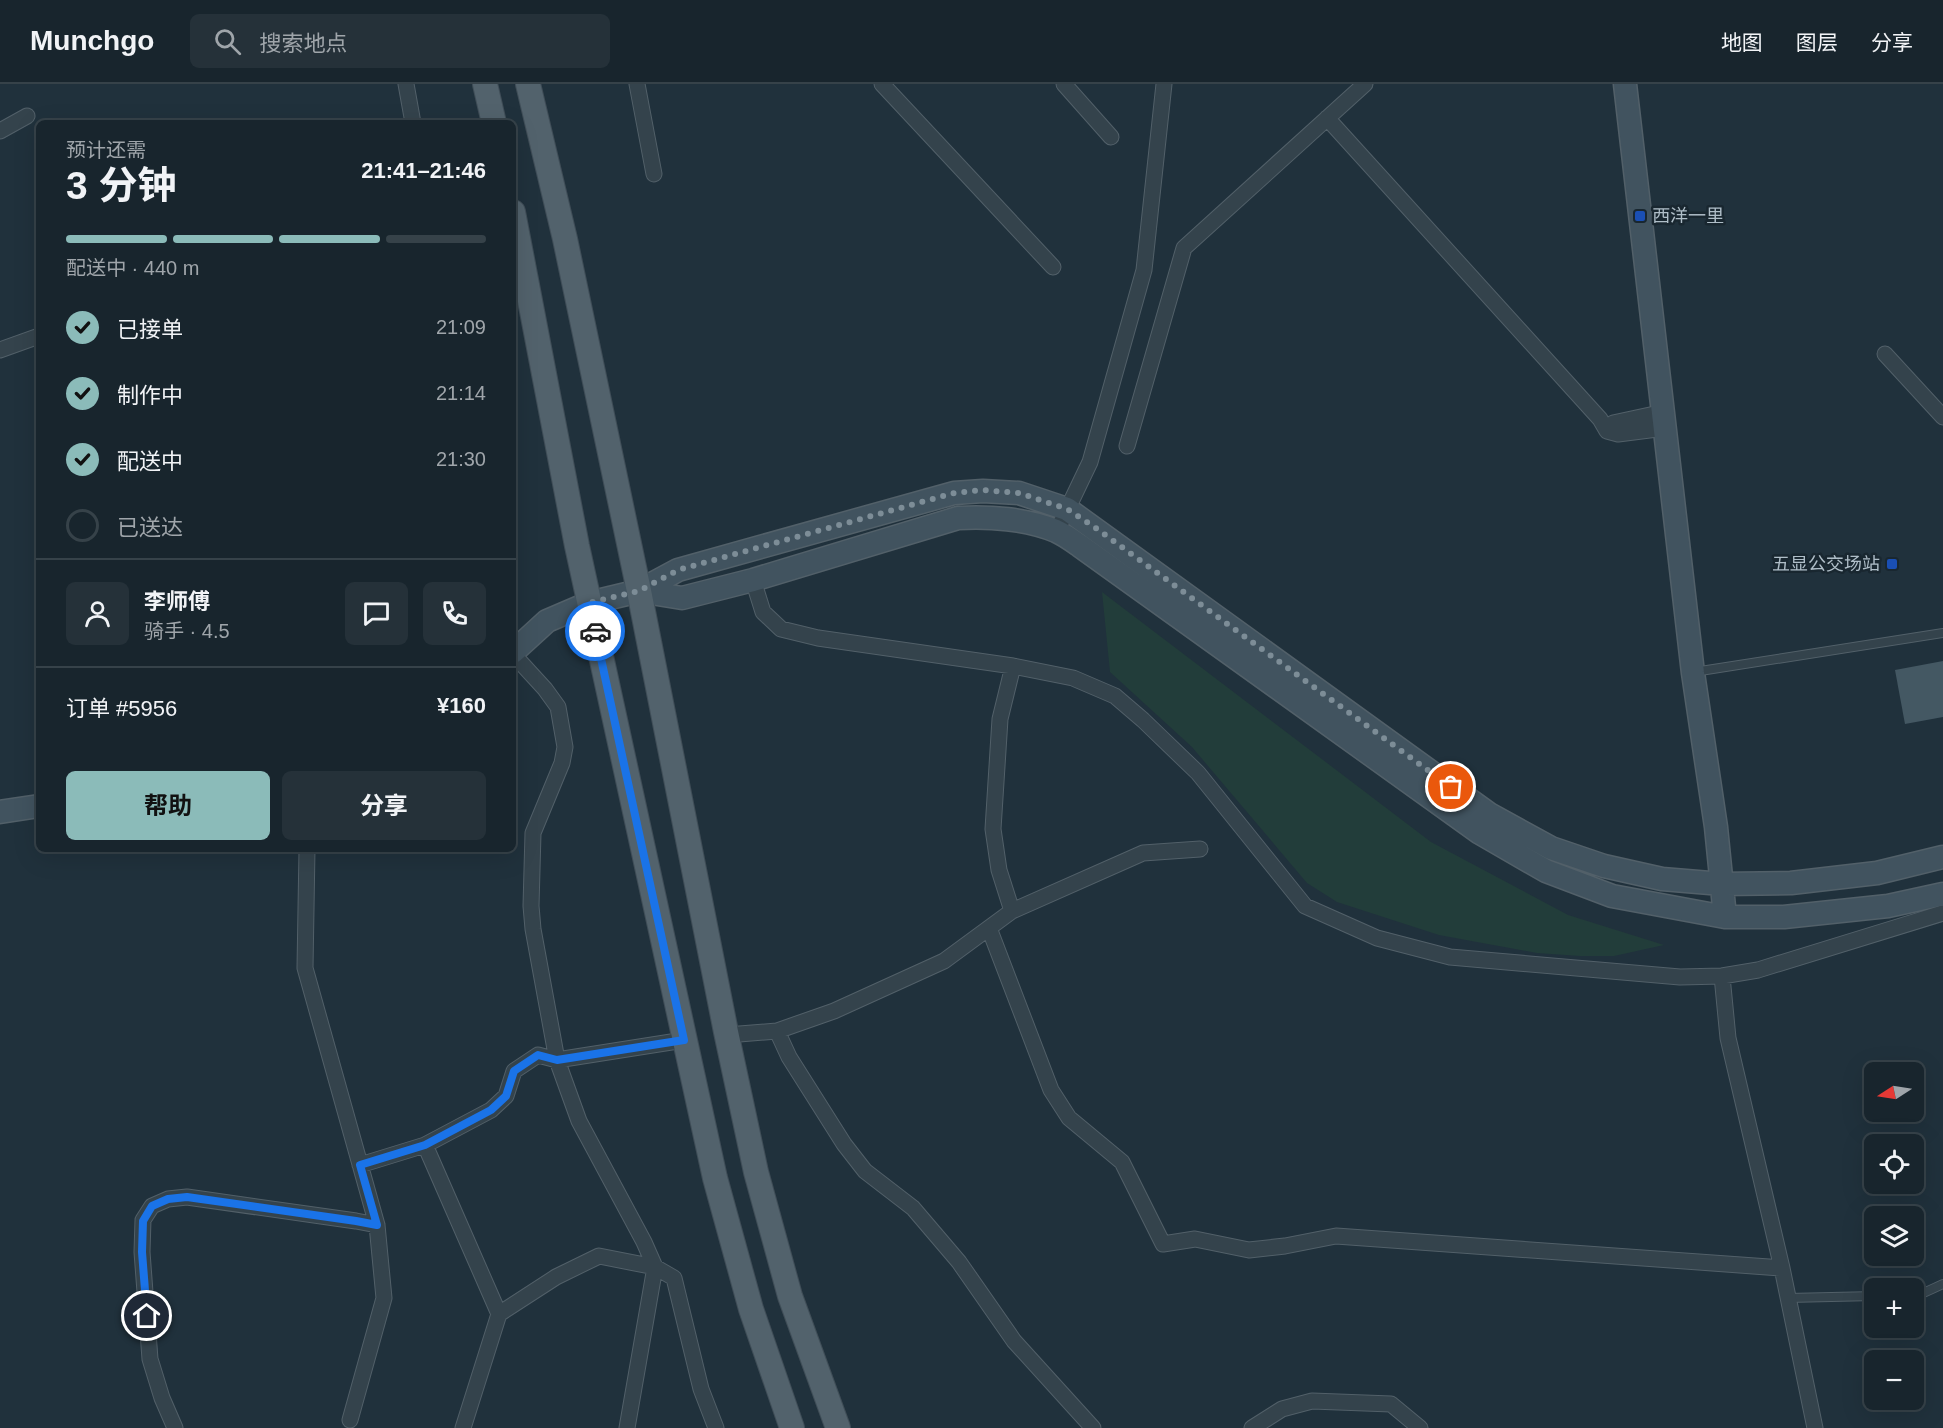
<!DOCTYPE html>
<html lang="zh">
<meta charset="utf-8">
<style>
:root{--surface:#18252d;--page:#253139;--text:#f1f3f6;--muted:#9fa5aa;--line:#364249;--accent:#8bbbb9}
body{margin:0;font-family:Helvetica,"Noto Sans SC",sans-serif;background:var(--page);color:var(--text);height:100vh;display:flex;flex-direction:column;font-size:22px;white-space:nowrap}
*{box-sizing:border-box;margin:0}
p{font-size:20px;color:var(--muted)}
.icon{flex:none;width:33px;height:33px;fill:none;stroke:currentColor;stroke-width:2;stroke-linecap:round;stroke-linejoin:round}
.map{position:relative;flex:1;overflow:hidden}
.panel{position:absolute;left:36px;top:36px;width:480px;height:732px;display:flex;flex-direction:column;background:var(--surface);border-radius:9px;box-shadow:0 6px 24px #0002,0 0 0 2px var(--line)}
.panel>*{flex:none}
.needle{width:39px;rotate:258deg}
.fabs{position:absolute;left:1864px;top:978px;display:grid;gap:12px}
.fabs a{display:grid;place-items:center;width:60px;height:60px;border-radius:9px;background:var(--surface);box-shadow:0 6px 24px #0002,0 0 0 2px var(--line);font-size:30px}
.pin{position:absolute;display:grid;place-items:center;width:51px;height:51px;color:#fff;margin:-26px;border:3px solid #fff;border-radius:50%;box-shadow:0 2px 6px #0007}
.courier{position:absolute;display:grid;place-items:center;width:60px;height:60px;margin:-30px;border:4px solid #1a73e8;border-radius:50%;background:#fff;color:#222;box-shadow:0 2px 8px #0007}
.head em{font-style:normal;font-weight:700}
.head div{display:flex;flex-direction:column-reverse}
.head{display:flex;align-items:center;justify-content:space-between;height:102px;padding:0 30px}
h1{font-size:39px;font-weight:700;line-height:45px}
.bar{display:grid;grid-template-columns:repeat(4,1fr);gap:9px 6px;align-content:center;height:72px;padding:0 30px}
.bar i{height:8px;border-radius:4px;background:var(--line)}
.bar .on{background:var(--accent)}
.bar p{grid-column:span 4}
.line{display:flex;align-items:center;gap:15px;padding:0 30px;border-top:2px solid var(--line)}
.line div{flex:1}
.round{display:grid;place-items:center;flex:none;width:63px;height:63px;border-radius:9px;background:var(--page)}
ol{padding:0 30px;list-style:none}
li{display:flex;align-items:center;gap:18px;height:66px}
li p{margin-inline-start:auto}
li .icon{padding:6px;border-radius:50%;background:var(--accent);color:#111;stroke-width:4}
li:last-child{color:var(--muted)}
li i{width:33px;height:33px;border:3px solid var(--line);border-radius:50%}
.button{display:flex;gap:12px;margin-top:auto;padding:12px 30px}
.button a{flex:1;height:69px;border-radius:9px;background:var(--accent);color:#111;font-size:24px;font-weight:700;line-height:69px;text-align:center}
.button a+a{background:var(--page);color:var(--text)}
header{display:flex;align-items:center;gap:36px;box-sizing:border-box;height:84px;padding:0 30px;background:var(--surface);border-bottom:2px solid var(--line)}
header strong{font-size:28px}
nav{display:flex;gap:33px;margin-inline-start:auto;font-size:21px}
.search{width:420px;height:54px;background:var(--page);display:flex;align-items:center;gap:15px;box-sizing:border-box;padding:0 21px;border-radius:9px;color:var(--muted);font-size:22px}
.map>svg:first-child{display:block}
</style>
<header>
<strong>Munchgo</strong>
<div class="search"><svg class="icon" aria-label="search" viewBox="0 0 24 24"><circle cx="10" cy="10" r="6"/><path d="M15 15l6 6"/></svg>搜索地点</div>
<nav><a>地图</a><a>图层</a><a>分享</a></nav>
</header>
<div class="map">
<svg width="1943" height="1344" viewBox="0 0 1943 1344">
<rect width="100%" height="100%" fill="#20313c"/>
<path fill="#223d3a" d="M 1102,508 L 1431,758 L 1568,831 L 1664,861 L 1614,872 L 1580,872 L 1537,869 L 1439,851 L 1337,818 L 1307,799 L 1192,663 L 1110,588 Z"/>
<path fill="#445863" d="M 1943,577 L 1943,633 L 1905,640 L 1895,586 Z"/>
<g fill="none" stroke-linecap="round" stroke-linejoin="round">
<g stroke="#526069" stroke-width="10">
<path id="service" d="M 1694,588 L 1943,549
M 1914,1211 L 1919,1211 L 1943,1200
M 1788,1214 L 1875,1212"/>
</g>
<g stroke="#526069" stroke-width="17">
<path id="minor" d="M 406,0 L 413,39
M 637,0 L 654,90
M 882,0 L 1053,183
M 1064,0 L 1111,53
M 1327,34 L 1600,335 L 1607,347
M 0,47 L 27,32
M 0,266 L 39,252
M 1885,270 L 1943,333
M 1664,328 L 1613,339 L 1607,347 L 1618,350 L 1665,344
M 1127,362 L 1184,164 L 1365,0
M 1057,447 L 1090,378 L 1144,186 L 1164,0
M 753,496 L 763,528 L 781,545 L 818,554 L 1013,582 L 1073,594 L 1115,612 L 1143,636 L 1198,689 L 1305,822 L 1377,854 L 1450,873 L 1680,893 L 1722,892 L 1758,886 L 1943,829
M 513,570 L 545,605 L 558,623 L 565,663 L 562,679 L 533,749 L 531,822 L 533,845 L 557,976 L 579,1037 L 644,1158 L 655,1183 L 627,1344
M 307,765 L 305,884 L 377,1141 L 384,1214 L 350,1336
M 1012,827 L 999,786 L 993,745 L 1000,635 L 1013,582
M 989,844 L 1051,1006 L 1069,1034 L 1122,1078 L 1163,1160 L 1195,1155 L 1249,1166 L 1285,1162 L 1336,1152 L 1782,1184
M 1722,892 L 1728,954 L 1782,1184 L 1815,1344
M 777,947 L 789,973 L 844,1060 L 865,1087 L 913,1124 L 959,1178 L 1014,1257 L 1093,1344
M 727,951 L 777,947 L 834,927 L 944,877 L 1012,827 L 1143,769 L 1200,765
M 425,1061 L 499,1230
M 360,1081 L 425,1061 L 491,1026 L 506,1012 L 514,987 L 538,971 L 557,976 L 684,956
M 175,1344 L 162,1314 L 150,1275 L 142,1168 L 143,1136 L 152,1122 L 168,1115 L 187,1113 L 356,1137 L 377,1141
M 463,1344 L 499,1230 L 556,1193 L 599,1172 L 655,1183 L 674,1194 L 701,1305 L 716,1344
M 1252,1344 L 1282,1325 L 1312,1317 L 1391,1320 L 1420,1344"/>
</g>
<g stroke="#526069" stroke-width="25">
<path id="secondary" d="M 1625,0 L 1693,589 L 1716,743 L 1725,833
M 639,507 L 682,514 L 753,496 L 958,434 C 989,432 1027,435 1056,447 C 1065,451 1073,457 1080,462 L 1480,749 L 1546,787 L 1612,812 L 1725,833 L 1784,833 L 1888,822 L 1943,810
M 513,568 L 547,537 L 589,519 L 639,507 L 678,486 L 954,409 L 983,407 L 1019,409 L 1067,425 L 1489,730 L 1551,764 L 1604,782 L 1662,795 L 1722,800 L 1791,799 L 1877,789 L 1943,773
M 0,728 L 39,722"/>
</g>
<g stroke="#404e58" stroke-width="26">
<path id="primary" d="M 485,0 L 494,39
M 528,0 L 565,155 L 639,507 L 726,948 L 756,1088 L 790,1212 L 838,1344
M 513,128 L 577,462 L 715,1094 L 751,1225 L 792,1344"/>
</g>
<use href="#service" stroke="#34434c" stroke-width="8"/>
<use href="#minor" stroke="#34434c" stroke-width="15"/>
<use href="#secondary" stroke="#41535f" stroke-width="22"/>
<use href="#primary" stroke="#52626c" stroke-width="24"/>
</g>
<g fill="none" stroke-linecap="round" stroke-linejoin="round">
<path stroke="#7d8d97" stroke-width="6" stroke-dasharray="0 10.8" d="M 595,547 L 589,519 L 639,507 L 678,486 L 954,409 L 983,406 L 1019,409 L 1067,425 L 1093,442 L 1451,703"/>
<path stroke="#1a73e8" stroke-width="8" d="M 147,1232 L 142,1168 L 143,1137 L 152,1122 L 168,1115 L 187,1113 L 356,1137 L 377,1141 L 360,1081 L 425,1061 L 491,1026 L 506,1012 L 514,987 L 538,971 L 557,976 L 684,956 L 595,547"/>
</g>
<g fill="#1a4fb4" stroke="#192730" stroke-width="2">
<rect x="1634" y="126" width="12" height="12" rx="3"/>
<rect x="1886" y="474" width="12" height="12" rx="3"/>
</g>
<g text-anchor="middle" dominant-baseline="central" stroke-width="5" stroke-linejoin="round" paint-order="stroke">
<g font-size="18" fill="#afbec8" stroke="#192730" text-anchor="start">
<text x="1652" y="132">西洋一里</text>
<text x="1880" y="480" text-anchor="end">五显公交场站</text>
</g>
</g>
</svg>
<div class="fabs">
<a><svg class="needle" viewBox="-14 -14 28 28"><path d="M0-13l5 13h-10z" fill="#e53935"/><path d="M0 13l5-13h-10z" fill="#9fa5aa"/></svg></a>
<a><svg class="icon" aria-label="locate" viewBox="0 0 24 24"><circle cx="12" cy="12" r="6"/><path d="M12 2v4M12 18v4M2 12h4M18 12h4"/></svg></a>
<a><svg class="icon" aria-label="layers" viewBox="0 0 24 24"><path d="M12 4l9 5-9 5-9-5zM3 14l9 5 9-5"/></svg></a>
<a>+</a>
<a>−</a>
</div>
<div class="pin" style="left:1451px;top:703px;background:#ea580c"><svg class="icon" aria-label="bag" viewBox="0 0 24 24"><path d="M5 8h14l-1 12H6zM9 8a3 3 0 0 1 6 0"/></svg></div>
<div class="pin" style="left:147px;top:1232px;background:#1f2937"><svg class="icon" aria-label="home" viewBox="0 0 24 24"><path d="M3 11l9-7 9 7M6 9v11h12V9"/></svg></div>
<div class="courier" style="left:595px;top:547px"><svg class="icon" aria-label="car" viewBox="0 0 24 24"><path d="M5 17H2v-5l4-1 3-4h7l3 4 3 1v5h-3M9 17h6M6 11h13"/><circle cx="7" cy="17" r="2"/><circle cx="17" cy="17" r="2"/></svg></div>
<section class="panel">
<div class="head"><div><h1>3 分钟</h1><p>预计还需</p></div><em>21:41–21:46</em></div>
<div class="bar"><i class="on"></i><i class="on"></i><i class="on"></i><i></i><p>配送中 · 440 m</p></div>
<ol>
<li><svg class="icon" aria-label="check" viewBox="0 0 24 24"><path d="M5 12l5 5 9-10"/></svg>已接单<p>21:09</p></li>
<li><svg class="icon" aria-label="check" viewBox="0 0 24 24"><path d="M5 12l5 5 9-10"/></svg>制作中<p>21:14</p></li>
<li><svg class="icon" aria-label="check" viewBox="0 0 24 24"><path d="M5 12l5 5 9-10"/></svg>配送中<p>21:30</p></li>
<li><i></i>已送达</li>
</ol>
<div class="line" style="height:108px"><a class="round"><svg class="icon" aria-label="person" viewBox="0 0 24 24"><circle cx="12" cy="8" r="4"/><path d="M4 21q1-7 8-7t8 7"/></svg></a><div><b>李师傅</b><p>骑手 · 4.5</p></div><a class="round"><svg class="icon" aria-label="chat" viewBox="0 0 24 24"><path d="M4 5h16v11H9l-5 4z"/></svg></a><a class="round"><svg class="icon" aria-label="phone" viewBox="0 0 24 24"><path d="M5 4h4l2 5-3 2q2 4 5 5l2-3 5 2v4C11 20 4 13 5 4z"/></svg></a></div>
<div class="line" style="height:78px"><div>订单 #5956</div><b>¥160</b></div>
<div class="button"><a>帮助</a><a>分享</a></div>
</section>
</div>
